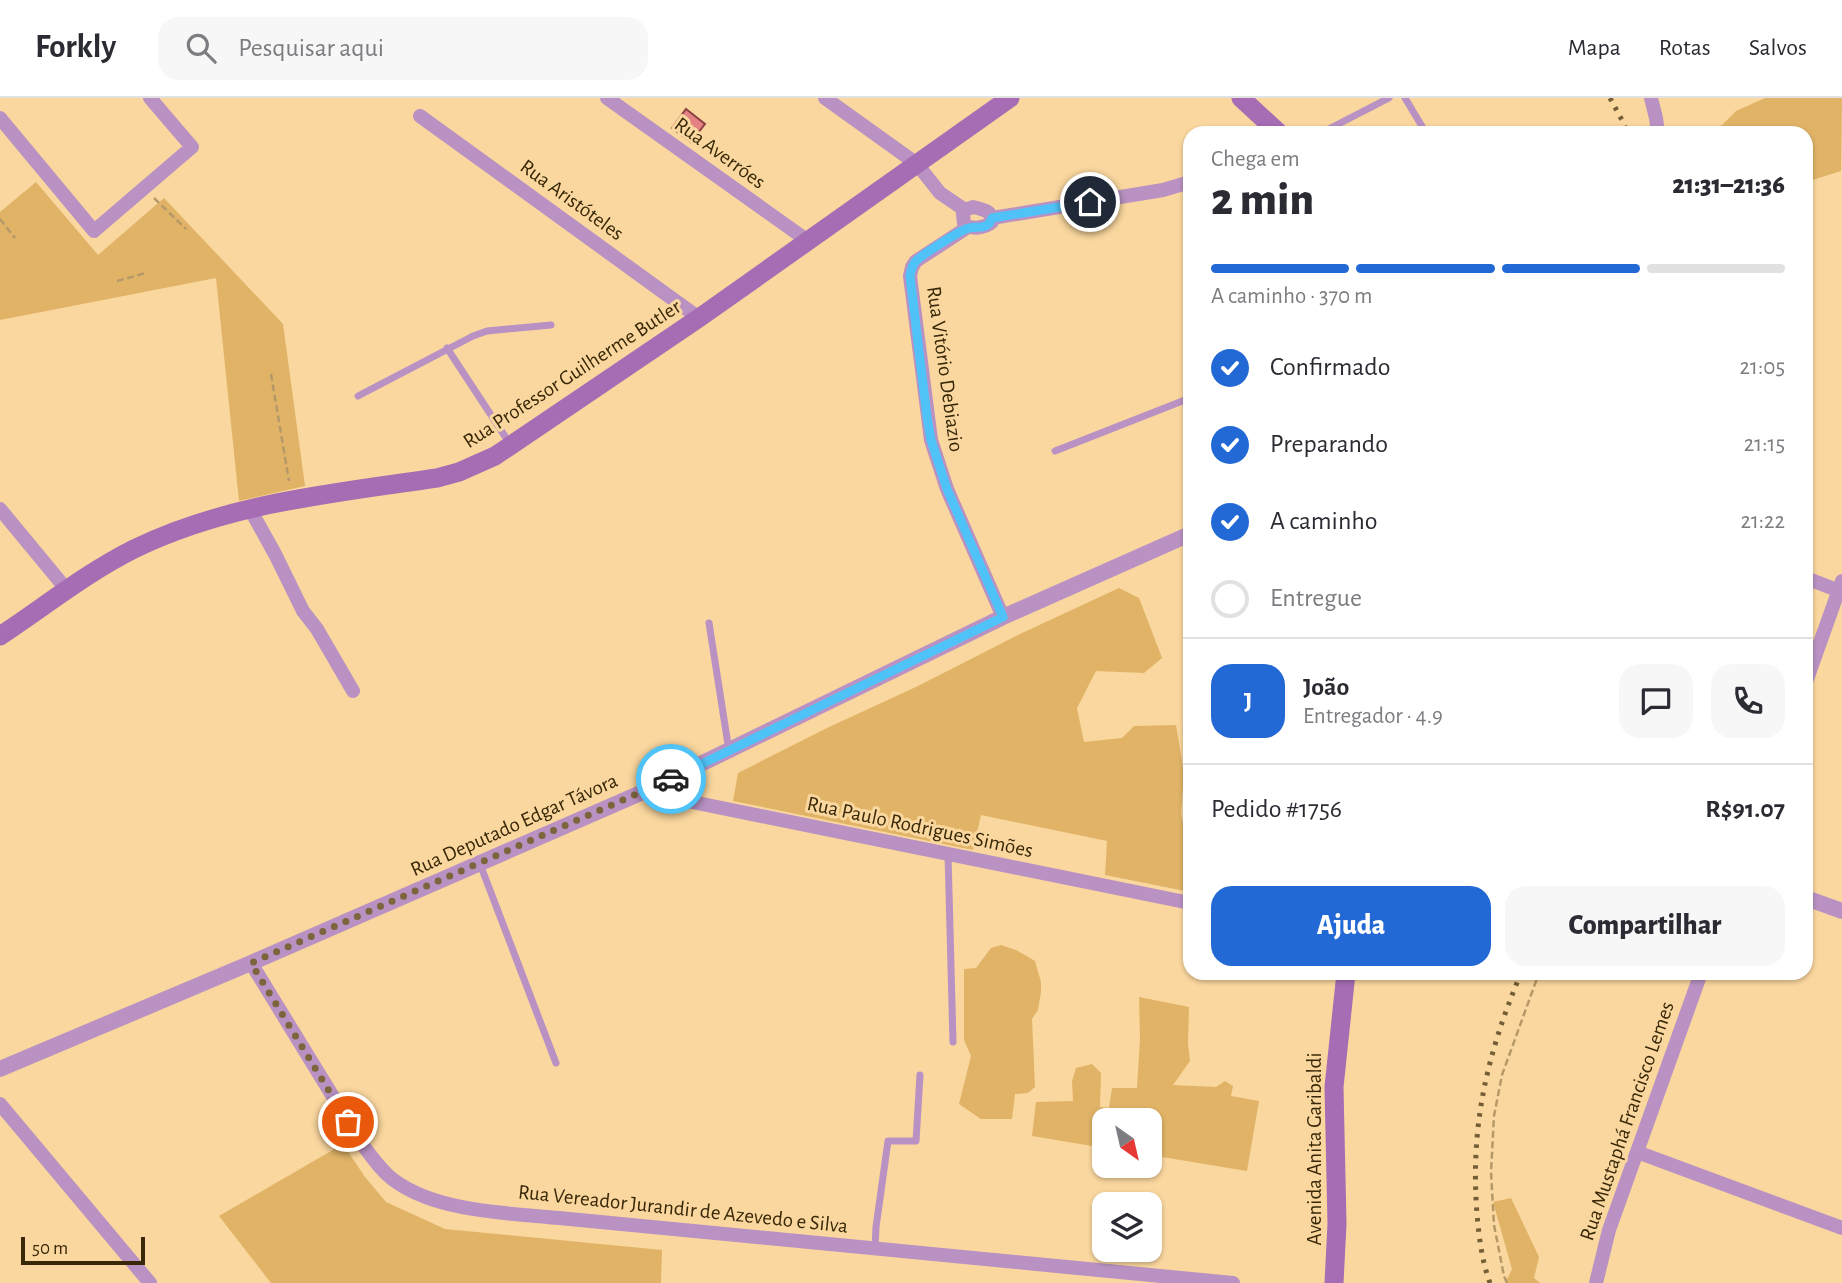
<!DOCTYPE html>
<html lang="pt">
<meta charset="utf-8">
<style>
:root{--surface:#fff;--page:#f7f7f7;--text:#2b2b33;--muted:#7c7c81;--line:#e1e1e2;--accent:#2369d5}
body{margin:0;font-family:"Alegreya Sans",sans-serif;background:var(--page);color:var(--text);height:100vh;display:flex;flex-direction:column;font-size:26px;white-space:nowrap}
*{box-sizing:border-box;margin:0}
p{font-size:23px;color:var(--muted)}
.icon{flex:none;width:38px;height:38px;fill:none;stroke:currentColor;stroke-width:2;stroke-linecap:round;stroke-linejoin:round}
.map{position:relative;flex:1;overflow:hidden}
.side{position:absolute;left:1183px;top:28px;width:630px;height:854px;display:flex;flex-direction:column;background:var(--surface);border-radius:21px;box-shadow:0 2px 5px #0004}
.side>*{flex:none}
.needle{width:46px;rotate:146deg}
.buttons{position:absolute;left:1092px;top:1010px;display:grid;gap:14px}
.buttons a{display:grid;place-items:center;width:70px;height:70px;border-radius:14px;background:var(--surface);box-shadow:0 2px 5px #0004;font-size:35px}
.scale{position:absolute;left:21px;bottom:18px;width:124px;box-sizing:border-box;padding-left:7px;border:4px solid #382808;border-top:0;font-size:19px;line-height:24px;white-space:nowrap;color:#382808;-webkit-text-stroke:5px #fad79e;paint-order:stroke}
.pin{position:absolute;display:grid;place-items:center;width:60px;height:60px;color:#fff;margin:-30px;border:4px solid #fff;border-radius:50%;box-shadow:0 2px 7px #0007}
.courier{position:absolute;display:grid;place-items:center;width:70px;height:70px;margin:-35px;border:5px solid #4fc3f7;border-radius:50%;background:#fff;color:#222;box-shadow:0 2px 9px #0007}
.overview em{font-style:normal;font-weight:800}
.overview div{display:flex;flex-direction:column-reverse}
.overview{display:flex;align-items:center;justify-content:space-between;height:119px;padding:0 28px}
h1{font-size:46px;font-weight:800;line-height:52px}
.bar{display:grid;grid-template-columns:repeat(4,1fr);gap:10px 7px;align-content:center;height:84px;padding:0 28px}
.bar i{height:9px;border-radius:5px;background:var(--line)}
.bar .active{background:var(--accent)}
.bar p{grid-column:span 4}
.line{display:flex;align-items:center;gap:18px;padding:0 28px;border-top:2px solid var(--line)}
.line div{flex:1}
.round{display:grid;place-items:center;flex:none;width:74px;height:74px;border-radius:21px;background:var(--page)}
ol{padding:0 28px;list-style:none}
li{display:flex;align-items:center;gap:21px;height:77px}
li p{margin-inline-start:auto}
li .icon{padding:7px;border-radius:50%;background:var(--accent);color:#fff;stroke-width:4}
li:last-child{color:var(--muted)}
li i{width:38px;height:38px;border:4px solid var(--line);border-radius:50%}
.action{display:flex;gap:14px;margin-top:auto;padding:14px 28px}
.action a{flex:1;height:80px;border-radius:21px;background:var(--accent);color:#fff;font-size:28px;font-weight:800;line-height:80px;text-align:center}
.action a+a{background:var(--page);color:var(--text)}
header{display:flex;align-items:center;gap:42px;box-sizing:border-box;height:98px;padding:0 35px;background:var(--surface);border-bottom:2px solid var(--line)}
header strong{font-size:33px}
nav{display:flex;gap:38px;margin-inline-start:auto;font-size:24px}
.search{width:490px;height:63px;background:var(--page);display:flex;align-items:center;gap:18px;box-sizing:border-box;padding:0 24px;border-radius:21px;color:var(--muted);font-size:26px}
.map>svg:first-child{display:block}
</style>
<header>
<strong>Forkly</strong>
<div class="search"><svg class="icon" aria-label="search" viewBox="0 0 24 24"><circle cx="10" cy="10" r="6"/><path d="M15 15l6 6"/></svg>Pesquisar aqui</div>
<nav><a>Mapa</a><a>Rotas</a><a>Salvos</a></nav>
</header>
<div class="map">
<svg width="1842" height="1185" viewBox="0 0 1842 1185">
<rect width="100%" height="100%" fill="#fad79e"/>
<path fill="#e0b367" d="M 1765,0 L 1842,0 L 1841,73 L 1806,84 L 1806,35 L 1705,35 L 1722,27 L 1736,13 Z
M 36,84 L 98,157 L 164,100 L 283,226 L 305,388 L 239,403 L 216,180 L 0,222 L 0,114 Z
M 1119,490 L 1139,500 L 1162,560 L 1144,575 L 1096,573 L 1077,610 L 1084,644 L 1122,640 L 1134,628 L 1176,627 L 1184,676 L 1181,716 L 1190,755 L 1190,794 L 1105,777 L 1107,743 L 981,717 L 973,752 L 733,703 L 738,675 L 827,630 L 918,588 L 1020,536 Z
M 1001,847 L 1016,852 L 1035,863 L 1041,884 L 1041,894 L 1038,912 L 1032,921 L 1035,989 L 1028,995 L 1015,996 L 1012,1021 L 981,1021 L 959,1006 L 971,958 L 964,942 L 964,871 L 976,870 L 991,850 Z
M 1139,899 L 1189,909 L 1188,946 L 1190,963 L 1173,987 L 1216,989 L 1225,983 L 1233,988 L 1231,998 L 1259,1003 L 1247,1073 L 1150,1057 L 1150,1022 L 1104,1022 L 1104,1050 L 1032,1038 L 1036,1004 L 1073,1003 L 1072,983 L 1076,970 L 1092,966 L 1101,975 L 1100,1009 L 1109,1010 L 1112,990 L 1137,990 L 1140,941 Z
M 343,1046 L 365,1079 L 386,1104 L 445,1131 L 662,1152 L 661,1185 L 271,1185 L 219,1118 Z
M 1511,1100 L 1539,1159 L 1534,1180 L 1540,1185 L 1505,1185 L 1512,1171 L 1493,1104 Z"/>
<path fill="#e48283" stroke="#8d4144" stroke-width="2" d="M 686,11 L 705,26 L 691,44 L 672,30 Z"/>
<g fill="none" stroke-linecap="round" stroke-linejoin="round">
<path stroke="#b69969" stroke-width="2.5" stroke-dasharray="7 3.5" stroke-linecap="butt" d="M 154,100 L 186,131
M 0,121 L 15,140
M 117,183 L 146,175
M 271,276 L 289,383
M 1507,1185 L 1504,1178 L 1494,1127 L 1491,1074 L 1494,1018 L 1502,977 L 1539,875"/>
<path stroke="#b992c3" stroke-width="7" d="M 1405,0 L 1426,35
M 1321,35 L 1389,0
M 447,250 L 510,346
M 358,298 L 473,238 L 487,233 L 551,227
M 1055,353 L 1190,300
M 709,525 L 729,653
M 948,756 L 953,944
M 480,766 L 556,965
M 875,1151 L 876,1129 L 888,1043 L 916,1043 L 920,977"/>
<path stroke="#b992c3" stroke-width="14" d="M 607,0 L 808,143
M 825,0 L 917,66 L 940,95 L 965,112
M 1651,0 L 1656,20 L 1658,35
M 420,18 L 699,220
M 0,20 L 94,133 L 192,49 L 150,0
M 973,109 C 982,111 993,113 992,124 C 985,130 972,132 964,126 L 963,116 L 965,112 Z
M 992,120 L 1163,92 L 1190,84
M 968,129 L 916,163 L 912,169 L 910,178 L 931,342 L 947,391 L 1003,519
M 0,411 L 67,492
M 250,411 L 275,456 L 303,513 L 317,531 L 353,593
M 1806,480 L 1842,494
M 1806,584 L 1842,483
M 643,694 L 1190,805
M 251,865 L 362,1046 C 372,1059 382,1074 395,1083 C 438,1114 508,1115 559,1120 L 1233,1185
M 0,1006 L 150,1185
M 1637,1054 L 1842,1130
M 1596,1185 L 1609,1132 L 1701,875"/>
<path stroke="#b992c3" stroke-width="16" d="M 1806,800 L 1842,813
M 0,971 L 251,865 L 643,694 L 1003,519 L 1190,436"/>
<path stroke="#a66cb4" stroke-width="19" d="M 1241,0 L 1279,35
M 0,538 C 44,509 86,475 134,451 C 228,405 335,395 437,380 L 459,374 L 495,358 L 699,220 L 1010,0
M 1334,1185 L 1337,1126 L 1334,989 L 1346,875"/>
<path stroke="#745e37" stroke-width="5" stroke-dasharray="3.5 7" stroke-linecap="butt" d="M 1610,0 L 1623,24 L 1627,35
M 1490,1185 C 1482,1163 1479,1140 1477,1116 C 1470,1028 1487,956 1521,875"/>
</g>
<g fill="none" stroke-linecap="round" stroke-linejoin="round">
<path stroke="#7c653c" stroke-width="7" stroke-dasharray="0 12.6" d="M 348,1024 L 251,865 L 671,681"/>
<path stroke="#4fc3f7" stroke-width="9" d="M 671,681 L 1003,519 L 947,391 L 931,342 L 927,319 L 910,178 C 911,172 912,167 916,163 C 922,157 962,131 969,130 C 979,128 988,132 992,120 L 1090,104"/>
</g>
<g text-anchor="middle" dominant-baseline="central" stroke-width="6" stroke-linejoin="round" paint-order="stroke">
<g font-size="21" fill="#382808" stroke="#fad79e">
<text transform="translate(720 55) rotate(36)">Rua Averróes</text>
<text transform="translate(572 102) rotate(36)">Rua Aristóteles</text>
<text transform="translate(945 271) rotate(82)">Rua Vitório Debiazio</text>
<text transform="translate(572 276) rotate(-33)">Rua Professor Guilherme Butler</text>
<text transform="translate(514 727) rotate(-24)">Rua Deputado Edgar Távora</text>
<text transform="translate(920 729) rotate(12)">Rua Paulo Rodrigues Simões</text>
<text transform="translate(1627 1023) rotate(-71)">Rua Mustaphá Francisco Lemes</text>
<text transform="translate(1314 1051) rotate(-90)">Avenida Anita Garibaldi</text>
<text transform="translate(683 1111) rotate(6)">Rua Vereador Jurandir de Azevedo e Silva</text>
</g>
</g>
</svg>
<div class="buttons">
<a><svg class="needle" viewBox="-14 -14 28 28"><path d="M0-13l5 13h-10z" fill="#e53935"/><path d="M0 13l5-13h-10z" fill="#7c7c81"/></svg></a>
<a><svg class="icon" aria-label="layers" viewBox="0 0 24 24"><path d="M12 4l9 5-9 5-9-5zM3 14l9 5 9-5"/></svg></a>
</div>
<div class="scale">50 m</div>
<div class="pin" style="left:348px;top:1024px;background:#ea580c"><svg class="icon" aria-label="bag" viewBox="0 0 24 24"><path d="M5 8h14l-1 12H6zM9 8a3 3 0 0 1 6 0"/></svg></div>
<div class="pin" style="left:1090px;top:104px;background:#1f2937"><svg class="icon" aria-label="home" viewBox="0 0 24 24"><path d="M3 11l9-7 9 7M6 9v11h12V9"/></svg></div>
<div class="courier" style="left:671px;top:681px"><svg class="icon" aria-label="car" viewBox="0 0 24 24"><path d="M5 17H2v-5l4-1 3-4h7l3 4 3 1v5h-3M9 17h6M6 11h13"/><circle cx="7" cy="17" r="2"/><circle cx="17" cy="17" r="2"/></svg></div>
<section class="side">
<div class="overview"><div><h1>2 min</h1><p>Chega em</p></div><em>21:31–21:36</em></div>
<div class="bar"><i class="active"></i><i class="active"></i><i class="active"></i><i></i><p>A caminho · 370 m</p></div>
<ol>
<li><svg class="icon" aria-label="check" viewBox="0 0 24 24"><path d="M5 12l5 5 9-10"/></svg>Confirmado<p>21:05</p></li>
<li><svg class="icon" aria-label="check" viewBox="0 0 24 24"><path d="M5 12l5 5 9-10"/></svg>Preparando<p>21:15</p></li>
<li><svg class="icon" aria-label="check" viewBox="0 0 24 24"><path d="M5 12l5 5 9-10"/></svg>A caminho<p>21:22</p></li>
<li><i></i>Entregue</li>
</ol>
<div class="line" style="height:126px"><b class="round" style="background:var(--accent);color:#fff">J</b><div><b>João</b><p>Entregador · 4.9</p></div><a class="round"><svg class="icon" aria-label="chat" viewBox="0 0 24 24"><path d="M4 5h16v11H9l-5 4z"/></svg></a><a class="round"><svg class="icon" aria-label="phone" viewBox="0 0 24 24"><path d="M5 4h4l2 5-3 2q2 4 5 5l2-3 5 2v4C11 20 4 13 5 4z"/></svg></a></div>
<div class="line" style="height:91px"><div>Pedido #1756</div><b>R$91.07</b></div>
<div class="action"><a>Ajuda</a><a>Compartilhar</a></div>
</section>
</div>
